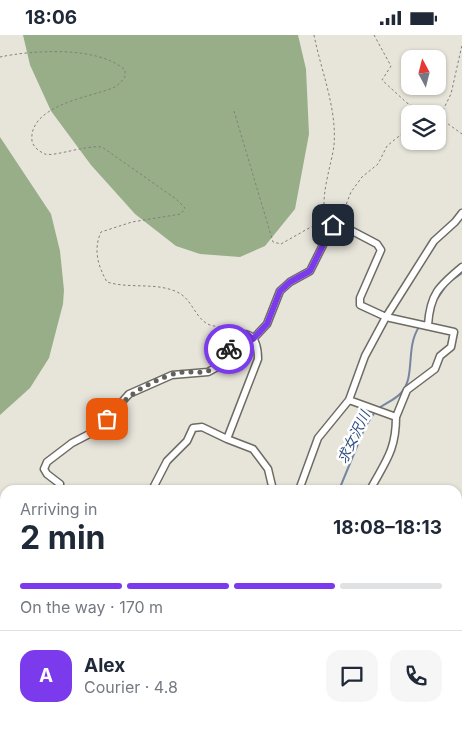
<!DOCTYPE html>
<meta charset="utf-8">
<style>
:root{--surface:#fff;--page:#f6f6f7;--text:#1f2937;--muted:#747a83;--line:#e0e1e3;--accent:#7c3aed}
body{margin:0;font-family:Inter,"Noto Sans JP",sans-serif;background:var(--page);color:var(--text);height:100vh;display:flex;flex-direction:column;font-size:19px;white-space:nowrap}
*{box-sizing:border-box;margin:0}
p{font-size:16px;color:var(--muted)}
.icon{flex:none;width:28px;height:28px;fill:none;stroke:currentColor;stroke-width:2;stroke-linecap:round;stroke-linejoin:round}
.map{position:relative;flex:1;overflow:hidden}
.side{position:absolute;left:0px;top:450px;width:462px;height:245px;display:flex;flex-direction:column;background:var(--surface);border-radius:15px 15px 0 0;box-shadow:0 1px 4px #0004}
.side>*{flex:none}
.needle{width:32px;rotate:353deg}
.tools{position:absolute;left:401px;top:15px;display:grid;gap:10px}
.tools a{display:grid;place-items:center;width:45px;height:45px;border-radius:10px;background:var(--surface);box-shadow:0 1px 4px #0004;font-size:25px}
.pin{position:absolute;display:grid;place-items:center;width:42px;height:42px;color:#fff;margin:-21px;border-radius:10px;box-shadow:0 2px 8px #0006}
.courier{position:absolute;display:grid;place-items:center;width:50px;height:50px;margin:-25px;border:4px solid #7c3aed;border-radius:50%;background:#fff;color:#222;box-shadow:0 1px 6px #0007}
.headline em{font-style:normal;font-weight:700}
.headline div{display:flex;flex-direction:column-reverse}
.headline{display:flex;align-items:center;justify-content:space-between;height:85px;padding:0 20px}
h1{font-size:32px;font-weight:700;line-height:38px}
.bar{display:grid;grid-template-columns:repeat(4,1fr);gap:8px 5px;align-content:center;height:60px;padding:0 20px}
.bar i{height:6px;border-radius:4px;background:var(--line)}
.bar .current{background:var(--accent)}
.bar p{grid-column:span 4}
.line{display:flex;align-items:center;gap:12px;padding:0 20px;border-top:1px solid var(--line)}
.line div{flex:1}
.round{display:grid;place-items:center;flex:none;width:52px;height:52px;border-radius:15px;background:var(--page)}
.status{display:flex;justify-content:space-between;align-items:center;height:35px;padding:0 25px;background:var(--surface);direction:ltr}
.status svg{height:14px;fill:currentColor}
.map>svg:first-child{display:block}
</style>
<div class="status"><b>18:06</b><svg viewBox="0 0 49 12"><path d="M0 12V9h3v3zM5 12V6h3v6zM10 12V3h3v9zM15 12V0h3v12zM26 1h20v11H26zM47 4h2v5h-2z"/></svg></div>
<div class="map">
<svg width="462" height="695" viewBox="0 0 462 695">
<rect width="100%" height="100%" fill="#e7e5da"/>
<path fill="#97ae88" d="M 23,0 L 298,0 L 306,34 L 309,99 L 295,174 L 265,211 L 240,222 L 200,219 L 176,211 L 135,179 L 91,130 L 51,76 L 30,30 Z
M 0,102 L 51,179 L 60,216 L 64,255 L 63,269 L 49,323 L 30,353 L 0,380 Z"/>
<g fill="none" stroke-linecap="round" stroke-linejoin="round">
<path stroke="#7786a0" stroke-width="2" d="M 435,267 L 448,248 L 462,238
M 378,374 C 385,368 395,365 401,358 C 416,342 405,313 419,292
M 339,455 L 365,392 L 375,377
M 291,690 L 293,695"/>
<g stroke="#6d6b62" stroke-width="9">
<path id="minor" d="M 339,189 L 377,209 L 381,215 L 360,263 L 360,270 L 386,282 L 454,297 L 451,312 L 440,321 L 435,334 L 407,355 L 396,382
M 428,290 C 430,259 439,251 462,232
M 253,304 L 267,289 L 280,256 L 290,247 L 310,236 L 333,190
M 349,365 L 396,382 C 396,416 385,427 370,455
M 57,455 L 60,449 L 47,439 L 44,434 L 47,427 L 72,408 L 97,395 L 129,359 L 172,340 L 208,337 L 219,331 L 243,299 C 256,299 258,314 258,324 L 227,404 L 253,414 L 268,434 L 273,455
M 152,455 L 167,426 L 187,406 L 193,393 L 202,392 L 227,404
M 299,455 L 318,403 L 349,365 L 365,321 L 386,282 L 434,206 L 455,187 L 462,178
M 0,472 L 5,471
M 458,502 L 462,504
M 0,527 L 5,526
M 0,557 L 5,557
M 458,608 L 462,609
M 0,642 L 5,635
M 0,681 L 5,685
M 11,690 L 17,695
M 63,690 L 72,695
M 343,690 L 360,695
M 32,695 L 38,690
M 152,695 L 156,690
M 272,695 L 273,690
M 378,695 L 379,690"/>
</g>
<path stroke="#818079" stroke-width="1" stroke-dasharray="2.5 2.5" stroke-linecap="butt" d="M 314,0 C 321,36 337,73 334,110 C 332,129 317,169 328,185
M 374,0 L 391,31 L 382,45 L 407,68 L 422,76
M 0,22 C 33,15 99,11 125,35 L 125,42 C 121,47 117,52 110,54 C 89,62 28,71 32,106 C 33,112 40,117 45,119 C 54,122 85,110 102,112 L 176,164 L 185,173 L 181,179 L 132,187 L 101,197 C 93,215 98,231 107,247 C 129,254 156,247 177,257 C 191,263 194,280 206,288 C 213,293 222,290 229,295 L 228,306 L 214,325
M 234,76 L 273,207 L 281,209 L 325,184
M 420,79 L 422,76 L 429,79
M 438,82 L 439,83 L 451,59 L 462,10
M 440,83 L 462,99
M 341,183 L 351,157 L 362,142 L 378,129 L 387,111 L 410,92"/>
<use href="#minor" stroke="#fff" stroke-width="6"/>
</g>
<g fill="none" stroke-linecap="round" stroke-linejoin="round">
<path stroke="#62615b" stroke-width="5" stroke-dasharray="0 9" d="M 107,384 C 125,362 143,350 170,340 C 201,330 206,351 229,314"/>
<path stroke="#7c3aed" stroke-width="6" d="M 229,314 L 243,299 L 247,299 L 253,304 L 267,289 L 280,256 L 290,247 L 310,236 L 333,190"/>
</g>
<g text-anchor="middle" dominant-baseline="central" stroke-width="5" stroke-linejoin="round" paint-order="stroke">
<g font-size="14" font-style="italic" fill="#335082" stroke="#fff">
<text transform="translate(353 402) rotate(-64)">求女沢川</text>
</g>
</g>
</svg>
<div class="tools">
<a><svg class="needle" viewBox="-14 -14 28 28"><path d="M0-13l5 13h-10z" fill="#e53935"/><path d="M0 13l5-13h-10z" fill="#747a83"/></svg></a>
<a><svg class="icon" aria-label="layers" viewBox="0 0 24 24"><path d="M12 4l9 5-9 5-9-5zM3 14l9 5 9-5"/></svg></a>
</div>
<div class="pin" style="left:107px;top:384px;background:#ea580c"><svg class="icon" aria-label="bag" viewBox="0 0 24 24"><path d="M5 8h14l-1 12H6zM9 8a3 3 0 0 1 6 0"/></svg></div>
<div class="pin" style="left:333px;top:190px;background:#1f2937"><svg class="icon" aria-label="home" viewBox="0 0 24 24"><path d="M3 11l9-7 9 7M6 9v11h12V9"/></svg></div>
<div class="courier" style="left:229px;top:314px"><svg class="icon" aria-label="bike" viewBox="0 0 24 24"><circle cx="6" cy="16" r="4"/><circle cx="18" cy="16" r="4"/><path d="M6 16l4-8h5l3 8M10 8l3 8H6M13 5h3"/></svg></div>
<section class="side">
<div class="headline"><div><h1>2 min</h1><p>Arriving in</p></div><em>18:08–18:13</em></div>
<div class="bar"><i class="current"></i><i class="current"></i><i class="current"></i><i></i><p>On the way · 170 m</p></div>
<div class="line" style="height:90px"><b class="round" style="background:var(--accent);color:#fff">A</b><div><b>Alex</b><p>Courier · 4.8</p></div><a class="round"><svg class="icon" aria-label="chat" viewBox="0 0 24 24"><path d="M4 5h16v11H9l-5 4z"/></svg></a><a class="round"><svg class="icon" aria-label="phone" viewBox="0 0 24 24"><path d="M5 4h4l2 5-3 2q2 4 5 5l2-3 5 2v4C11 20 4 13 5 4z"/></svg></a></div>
</section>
</div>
